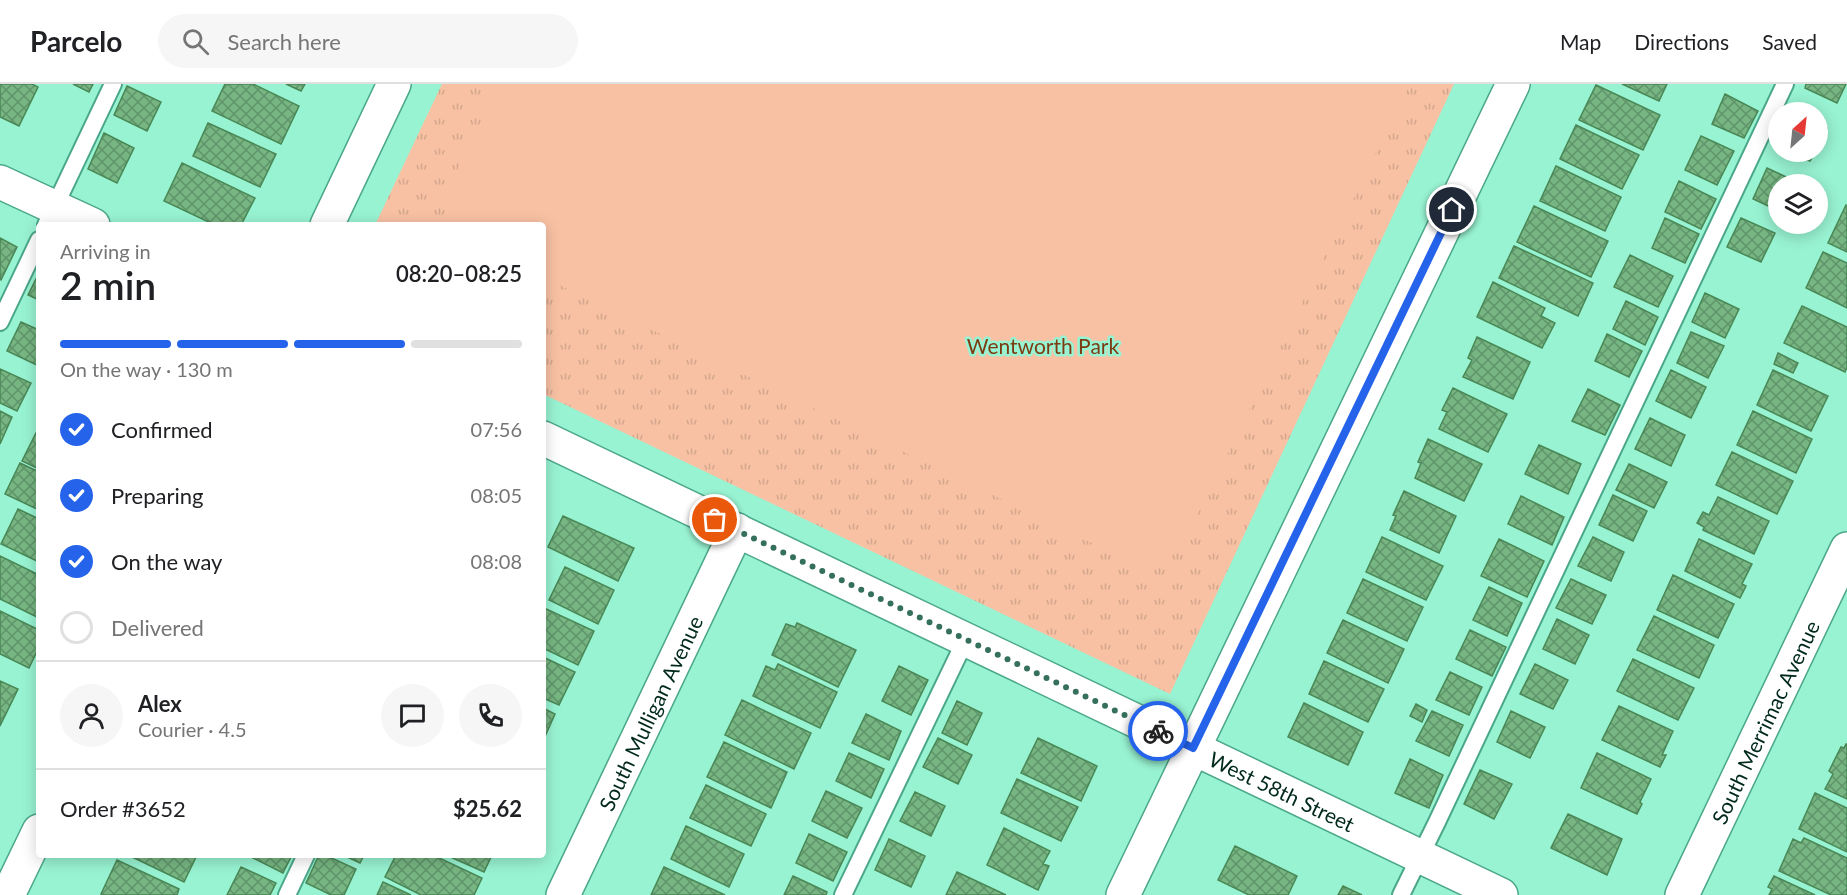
<!DOCTYPE html>
<meta charset="utf-8">
<style>
:root{--surface:#fff;--page:#f6f6f6;--text:#202124;--muted:#757577;--line:#e0e0e0;--accent:#2563eb}
body{margin:0;font-family:Lato,sans-serif;background:var(--page);color:var(--text);height:100vh;display:flex;flex-direction:column;font-size:22px;white-space:nowrap}
*{box-sizing:border-box;margin:0}
p{font-size:20px;color:var(--muted)}
.icon{flex:none;width:33px;height:33px;fill:none;stroke:currentColor;stroke-width:2;stroke-linecap:round;stroke-linejoin:round}
.map{position:relative;flex:1;overflow:hidden}
.details{position:absolute;left:36px;top:138px;width:510px;height:636px;display:flex;flex-direction:column;background:var(--surface);border-radius:6px;box-shadow:0 3px 15px #0003}
.details>*{flex:none}
.needle{width:39px;rotate:27deg}
.fabs{position:absolute;left:1768px;top:18px;display:grid;gap:12px}
.fabs a{display:grid;place-items:center;width:60px;height:60px;border-radius:50%;background:var(--surface);box-shadow:0 3px 15px #0003;font-size:30px}
.pin{position:absolute;display:grid;place-items:center;width:51px;height:51px;color:#fff;margin:-26px;border:3px solid #fff;border-radius:50%;box-shadow:0 2px 6px #0007}
.courier{position:absolute;display:grid;place-items:center;width:60px;height:60px;margin:-30px;border:4px solid #2563eb;border-radius:50%;background:#fff;color:#222;box-shadow:0 2px 8px #0007}
.summary em{font-style:normal;font-weight:600}
.summary div{display:flex;flex-direction:column-reverse}
.summary{display:flex;align-items:center;justify-content:space-between;height:102px;padding:0 24px}
h1{font-size:39px;font-weight:600;line-height:45px}
.bar{display:grid;grid-template-columns:repeat(4,1fr);gap:9px 6px;align-content:center;height:72px;padding:0 24px}
.bar i{height:8px;border-radius:4px;background:var(--line)}
.bar .active{background:var(--accent)}
.bar p{grid-column:span 4}
.line{display:flex;align-items:center;gap:15px;padding:0 24px;border-top:2px solid var(--line)}
.line div{flex:1}
.round{display:grid;place-items:center;flex:none;width:63px;height:63px;border-radius:32px;background:var(--page)}
ol{padding:0 24px;list-style:none}
li{display:flex;align-items:center;gap:18px;height:66px}
li p{margin-inline-start:auto}
li .icon{padding:6px;border-radius:50%;background:var(--accent);color:#fff;stroke-width:4}
li:last-child{color:var(--muted)}
li i{width:33px;height:33px;border:3px solid var(--line);border-radius:50%}
header{display:flex;align-items:center;gap:36px;box-sizing:border-box;height:84px;padding:0 30px;background:var(--surface);border-bottom:2px solid var(--line)}
header strong{font-size:28px}
nav{display:flex;gap:33px;margin-inline-start:auto;font-size:21px}
.search{width:420px;height:54px;background:var(--page);display:flex;align-items:center;gap:15px;box-sizing:border-box;padding:0 21px;border-radius:33px;color:var(--muted);font-size:22px}
.map>svg:first-child{display:block}
</style>
<header>
<strong>Parcelo</strong>
<div class="search"><svg class="icon" aria-label="search" viewBox="0 0 24 24"><circle cx="10" cy="10" r="6"/><path d="M15 15l6 6"/></svg>Search here</div>
<nav><a>Map</a><a>Directions</a><a>Saved</a></nav>
</header>
<div class="map">
<svg width="1847" height="811" viewBox="0 0 1847 811">
<defs>
<pattern id="park-tufts" width="24" height="20" patternUnits="userSpaceOnUse" patternTransform="scale(1.5)"><rect width="24" height="20" fill="#f8c1a4"/><path d="M3 7l-1-3M5 7V3M7 7l1-3M15 17l-1-3M17 17v-4M19 17l1-3" fill="none" stroke="#d3a68d"/></pattern>
<pattern id="building-cross-hatch" width="8" height="8" patternUnits="userSpaceOnUse" patternTransform="scale(1.5)"><rect width="8" height="8" fill="#77b682"/><path d="M0 0l8 8M0 8l8-8" fill="none" stroke="#5f946a"/></pattern>
</defs>
<rect width="100%" height="100%" fill="#98f3d2"/>
<path fill="url(#park-tufts)" d="M 442,0 L 1454,0 L 1170,610 L 543,310 L 543,141 L 375,141 Z"/>
<path fill="#f8c1a4" d="M 499,0 L 1410,0 L 1183,460 L 1135,480 L 543,193 L 543,141 L 464,141 L 448,105 Z"/>
<path fill="url(#building-cross-hatch)" stroke="#498755" stroke-width="1.5" d="M 0,0 L 32,0 L 38,3 L 19,42 L 0,33 Z
M 73,0 L 93,0 L 89,8 Z
M 225,0 L 253,0 L 299,22 L 281,60 L 212,27 Z
M 286,0 L 305,0 L 301,7 Z
M 1622,0 L 1667,0 L 1659,17 Z
M 1806,0 L 1846,0 L 1837,19 L 1805,4 Z
M 1596,1 L 1660,31 L 1643,66 L 1579,36 Z
M 127,2 L 161,18 L 147,47 L 114,31 Z
M 1725,10 L 1758,27 L 1744,54 L 1712,40 Z
M 208,39 L 276,70 L 260,103 L 193,72 Z
M 1818,40 L 1827,44 L 1818,61 Z
M 1576,41 L 1639,71 L 1622,105 L 1560,75 Z
M 104,49 L 134,64 L 117,99 L 88,85 Z
M 1701,52 L 1734,67 L 1717,101 L 1685,86 Z
M 1788,68 L 1815,68 L 1810,77 Z
M 182,79 L 255,114 L 241,141 L 215,141 L 164,117 Z
M 1556,82 L 1621,113 L 1605,147 L 1540,117 Z
M 1767,84 L 1801,100 L 1779,100 L 1779,127 L 1753,115 Z
M 1679,97 L 1716,115 L 1701,145 L 1665,128 Z
M 1846,121 L 1847,122 L 1847,168 L 1828,159 Z
M 1534,122 L 1608,157 L 1591,193 L 1517,158 Z
M 1665,134 L 1699,150 L 1685,179 L 1652,164 Z
M 1741,134 L 1775,149 L 1761,178 L 1727,163 Z
M 0,154 L 17,163 L 1,196 L 0,195 Z
M 1514,162 L 1593,199 L 1578,232 L 1499,194 Z
M 1823,168 L 1847,179 L 1847,224 L 1806,204 Z
M 1630,171 L 1673,192 L 1658,223 L 1614,203 Z
M 39,189 L 39,216 L 28,211 Z
M 1493,198 L 1545,224 L 1541,232 L 1555,239 L 1542,264 L 1477,233 Z
M 1705,209 L 1739,225 L 1725,254 L 1692,238 Z
M 1626,217 L 1658,233 L 1645,261 L 1613,245 Z
M 1802,222 L 1847,243 L 1847,283 L 1845,288 L 1784,259 Z
M 21,238 L 39,246 L 39,282 L 7,267 Z
M 1691,248 L 1724,262 L 1708,294 L 1677,279 Z
M 1607,250 L 1642,267 L 1629,293 L 1595,277 Z
M 1477,253 L 1530,278 L 1513,315 L 1463,293 L 1472,276 L 1468,274 Z
M 1778,269 L 1798,279 L 1793,289 L 1774,280 Z
M 0,285 L 31,299 L 17,327 L 0,319 Z
M 1671,286 L 1706,303 L 1691,334 L 1656,317 Z
M 1773,286 L 1828,312 L 1811,347 L 1757,321 Z
M 1453,304 L 1507,330 L 1488,368 L 1439,345 L 1447,328 L 1442,326 Z
M 1588,305 L 1620,321 L 1605,351 L 1572,337 Z
M 0,327 L 12,333 L 0,360 Z
M 1753,327 L 1812,355 L 1796,389 L 1737,361 Z
M 1650,334 L 1685,351 L 1671,382 L 1635,365 Z
M 38,345 L 39,346 L 39,385 L 22,377 Z
M 1428,355 L 1482,380 L 1464,417 L 1415,394 L 1421,379 L 1418,378 Z
M 1539,361 L 1581,380 L 1568,410 L 1525,390 Z
M 1732,368 L 1793,397 L 1777,430 L 1716,401 Z
M 20,379 L 39,388 L 39,426 L 5,410 Z
M 1629,380 L 1667,398 L 1654,424 L 1616,406 Z
M 1404,407 L 1456,432 L 1439,469 L 1390,446 L 1396,432 L 1393,431 Z
M 1613,411 L 1647,427 L 1633,457 L 1599,441 Z
M 1521,412 L 1564,433 L 1552,461 L 1508,440 Z
M 1718,413 L 1769,437 L 1754,470 L 1703,446 L 1704,443 L 1697,439 L 1703,428 L 1709,431 Z
M 18,425 L 39,435 L 39,478 L 1,460 Z
M 563,432 L 634,464 L 618,497 L 548,463 Z
M 1382,453 L 1443,482 L 1426,516 L 1366,488 Z
M 1593,453 L 1624,468 L 1611,497 L 1578,482 Z
M 1499,455 L 1544,477 L 1527,513 L 1481,492 Z
M 1699,455 L 1752,480 L 1742,500 L 1746,502 L 1740,514 L 1685,487 Z
M 0,472 L 39,491 L 39,534 L 0,515 Z
M 565,483 L 614,506 L 598,540 L 549,516 Z
M 1673,491 L 1734,520 L 1718,554 L 1657,526 Z
M 1363,495 L 1423,523 L 1407,557 L 1347,529 Z
M 1571,495 L 1606,511 L 1592,540 L 1556,524 Z
M 1489,503 L 1522,519 L 1507,552 L 1473,536 Z
M 544,524 L 594,547 L 578,581 L 543,564 L 543,527 Z
M 0,527 L 39,546 L 39,563 L 29,584 L 0,570 Z
M 1654,532 L 1714,561 L 1699,594 L 1637,566 Z
M 1557,535 L 1589,551 L 1575,580 L 1543,565 Z
M 1343,536 L 1404,565 L 1388,599 L 1327,569 Z
M 797,539 L 856,566 L 838,603 L 772,571 L 786,540 L 795,543 Z
M 1470,546 L 1506,563 L 1492,592 L 1456,575 Z
M 543,573 L 575,588 L 559,621 L 543,614 Z
M 1633,575 L 1694,604 L 1678,636 L 1617,607 Z
M 1324,577 L 1384,605 L 1368,638 L 1309,610 Z
M 778,580 L 837,608 L 820,644 L 753,612 L 766,582 L 775,586 Z
M 1535,580 L 1568,596 L 1553,625 L 1520,610 Z
M 899,582 L 928,596 L 911,631 L 882,617 Z
M 1450,588 L 1482,603 L 1469,631 L 1436,616 Z
M 0,597 L 18,605 L 0,642 Z
M 742,616 L 811,649 L 794,685 L 725,651 Z
M 957,617 L 982,629 L 967,661 L 942,649 Z
M 1304,619 L 1363,648 L 1348,681 L 1288,653 Z
M 1416,620 L 1427,626 L 1422,638 L 1410,632 Z
M 1619,622 L 1673,647 L 1662,671 L 1666,671 L 1660,683 L 1602,656 Z
M 543,624 L 555,630 L 543,657 Z
M 1432,627 L 1463,641 L 1449,672 L 1416,657 Z
M 1511,627 L 1545,643 L 1530,674 L 1497,658 Z
M 866,630 L 901,647 L 889,676 L 852,659 Z
M 938,654 L 972,671 L 958,700 L 923,683 Z
M 1038,654 L 1097,682 L 1081,717 L 1021,689 Z
M 724,658 L 787,688 L 771,724 L 707,693 Z
M 1846,660 L 1847,660 L 1847,715 L 1825,705 L 1833,690 L 1829,687 L 1841,663 L 1844,664 Z
M 849,669 L 884,685 L 871,714 L 836,697 Z
M 1597,669 L 1651,695 L 1640,718 L 1642,720 L 1637,730 L 1581,704 Z
M 1410,675 L 1443,691 L 1429,724 L 1395,709 Z
M 1480,686 L 1512,700 L 1494,735 L 1464,720 Z
M 1017,695 L 1078,723 L 1061,757 L 1001,729 Z
M 706,701 L 766,730 L 751,762 L 690,734 Z
M 826,707 L 862,724 L 847,754 L 812,737 Z
M 915,708 L 945,722 L 931,752 L 900,737 Z
M 1815,709 L 1847,724 L 1847,768 L 1799,745 Z
M 1568,730 L 1622,755 L 1607,791 L 1551,764 Z
M 686,742 L 744,770 L 729,803 L 671,775 Z
M 1004,744 L 1050,767 L 1043,780 L 1049,782 L 1038,806 L 987,781 Z
M 809,750 L 847,768 L 833,797 L 796,779 Z
M 1804,754 L 1847,774 L 1847,811 L 1831,811 L 1779,787 L 1793,755 L 1801,759 Z
M 889,755 L 925,772 L 911,803 L 875,786 Z
M 1235,762 L 1297,792 L 1288,811 L 1249,811 L 1218,796 Z
M 128,771 L 197,771 L 184,798 Z
M 247,771 L 292,771 L 283,789 Z
M 319,771 L 325,771 L 356,785 L 344,811 L 331,811 L 306,799 Z
M 343,771 L 364,771 L 360,779 Z
M 396,771 L 433,771 L 482,794 L 474,811 L 421,811 L 385,793 Z
M 446,771 L 492,771 L 484,788 Z
M 117,776 L 179,805 L 177,811 L 104,811 L 101,810 Z
M 241,783 L 276,799 L 270,811 L 227,811 Z
M 664,783 L 725,811 L 651,811 Z
M 957,788 L 1006,811 L 946,811 Z
M 793,792 L 827,808 L 826,811 L 784,811 Z
M 1774,792 L 1815,811 L 1769,811 L 1772,805 L 1768,803 Z
M 383,798 L 411,811 L 377,811 Z
M 1343,802 L 1362,811 L 1338,811 Z"/>
<g fill="none" stroke-linecap="round" stroke-linejoin="round">
<g stroke="#4ba789" stroke-width="20">
<path id="lane" d="M 46,141 L 113,0
M 0,238 L 39,156
M 287,811 L 306,771
M 843,811 L 966,555
M 1401,811 L 1437,738 L 1785,0"/>
</g>
<g stroke="#4ba789" stroke-width="36">
<g id="street">
<path d="M 0,98 L 93,141"/>
<path id="s1" d="M 543,354 L 1501,811"/>
<path id="s2" d="M 563,811 L 737,446"/>
<path d="M 1123,811 L 1513,0"/>
<path id="s3" d="M 1682,811 L 1847,465"/>
</g>
</g>
<g stroke="#4ba789" stroke-width="36">
<path id="secondary" d="M 327,141 L 394,0
M 8,811 L 39,747"/>
</g>
<use href="#lane" stroke="#fff" stroke-width="16"/>
<use href="#street" stroke="#fff" stroke-width="33"/>
<use href="#secondary" stroke="#fff" stroke-width="33"/>
</g>
<g fill="none" stroke-linecap="round" stroke-linejoin="round">
<path stroke="#35705c" stroke-width="6" stroke-dasharray="0 10.8" d="M 715,436 L 1158,647"/>
<path stroke="#2563eb" stroke-width="8" d="M 1158,647 L 1193,664 L 1452,126"/>
</g>
<g text-anchor="middle" dominant-baseline="central" stroke-width="5" stroke-linejoin="round" paint-order="stroke">
<g font-size="21" fill="#7c3c13" stroke="#98f3d2">
<text x="1043" y="261">Wentworth Park</text>
</g>
<g font-size="21" fill="#00291d" stroke="#98f3d2">
<text stroke="none"><textPath href="#s2" startOffset="202">South Mulligan Avenue</textPath></text>
<text stroke="none"><textPath href="#s3" startOffset="192">South Merrimac Avenue</textPath></text>
<text stroke="none"><textPath href="#s1" startOffset="819">West 58th Street</textPath></text>
</g>
</g>
</svg>
<div class="fabs">
<a><svg class="needle" viewBox="-14 -14 28 28"><path d="M0-13l5 13h-10z" fill="#e53935"/><path d="M0 13l5-13h-10z" fill="#757577"/></svg></a>
<a><svg class="icon" aria-label="layers" viewBox="0 0 24 24"><path d="M12 4l9 5-9 5-9-5zM3 14l9 5 9-5"/></svg></a>
</div>
<div class="pin" style="left:715px;top:436px;background:#ea580c"><svg class="icon" aria-label="bag" viewBox="0 0 24 24"><path d="M5 8h14l-1 12H6zM9 8a3 3 0 0 1 6 0"/></svg></div>
<div class="pin" style="left:1452px;top:126px;background:#1f2937"><svg class="icon" aria-label="home" viewBox="0 0 24 24"><path d="M3 11l9-7 9 7M6 9v11h12V9"/></svg></div>
<div class="courier" style="left:1158px;top:647px"><svg class="icon" aria-label="bike" viewBox="0 0 24 24"><circle cx="6" cy="16" r="4"/><circle cx="18" cy="16" r="4"/><path d="M6 16l4-8h5l3 8M10 8l3 8H6M13 5h3"/></svg></div>
<section class="details">
<div class="summary"><div><h1>2 min</h1><p>Arriving in</p></div><em>08:20–08:25</em></div>
<div class="bar"><i class="active"></i><i class="active"></i><i class="active"></i><i></i><p>On the way · 130 m</p></div>
<ol>
<li><svg class="icon" aria-label="check" viewBox="0 0 24 24"><path d="M5 12l5 5 9-10"/></svg>Confirmed<p>07:56</p></li>
<li><svg class="icon" aria-label="check" viewBox="0 0 24 24"><path d="M5 12l5 5 9-10"/></svg>Preparing<p>08:05</p></li>
<li><svg class="icon" aria-label="check" viewBox="0 0 24 24"><path d="M5 12l5 5 9-10"/></svg>On the way<p>08:08</p></li>
<li><i></i>Delivered</li>
</ol>
<div class="line" style="height:108px"><a class="round"><svg class="icon" aria-label="person" viewBox="0 0 24 24"><circle cx="12" cy="8" r="4"/><path d="M4 21q1-7 8-7t8 7"/></svg></a><div><b>Alex</b><p>Courier · 4.5</p></div><a class="round"><svg class="icon" aria-label="chat" viewBox="0 0 24 24"><path d="M4 5h16v11H9l-5 4z"/></svg></a><a class="round"><svg class="icon" aria-label="phone" viewBox="0 0 24 24"><path d="M5 4h4l2 5-3 2q2 4 5 5l2-3 5 2v4C11 20 4 13 5 4z"/></svg></a></div>
<div class="line" style="height:78px"><div>Order #3652</div><b>$25.62</b></div>
</section>
</div>
